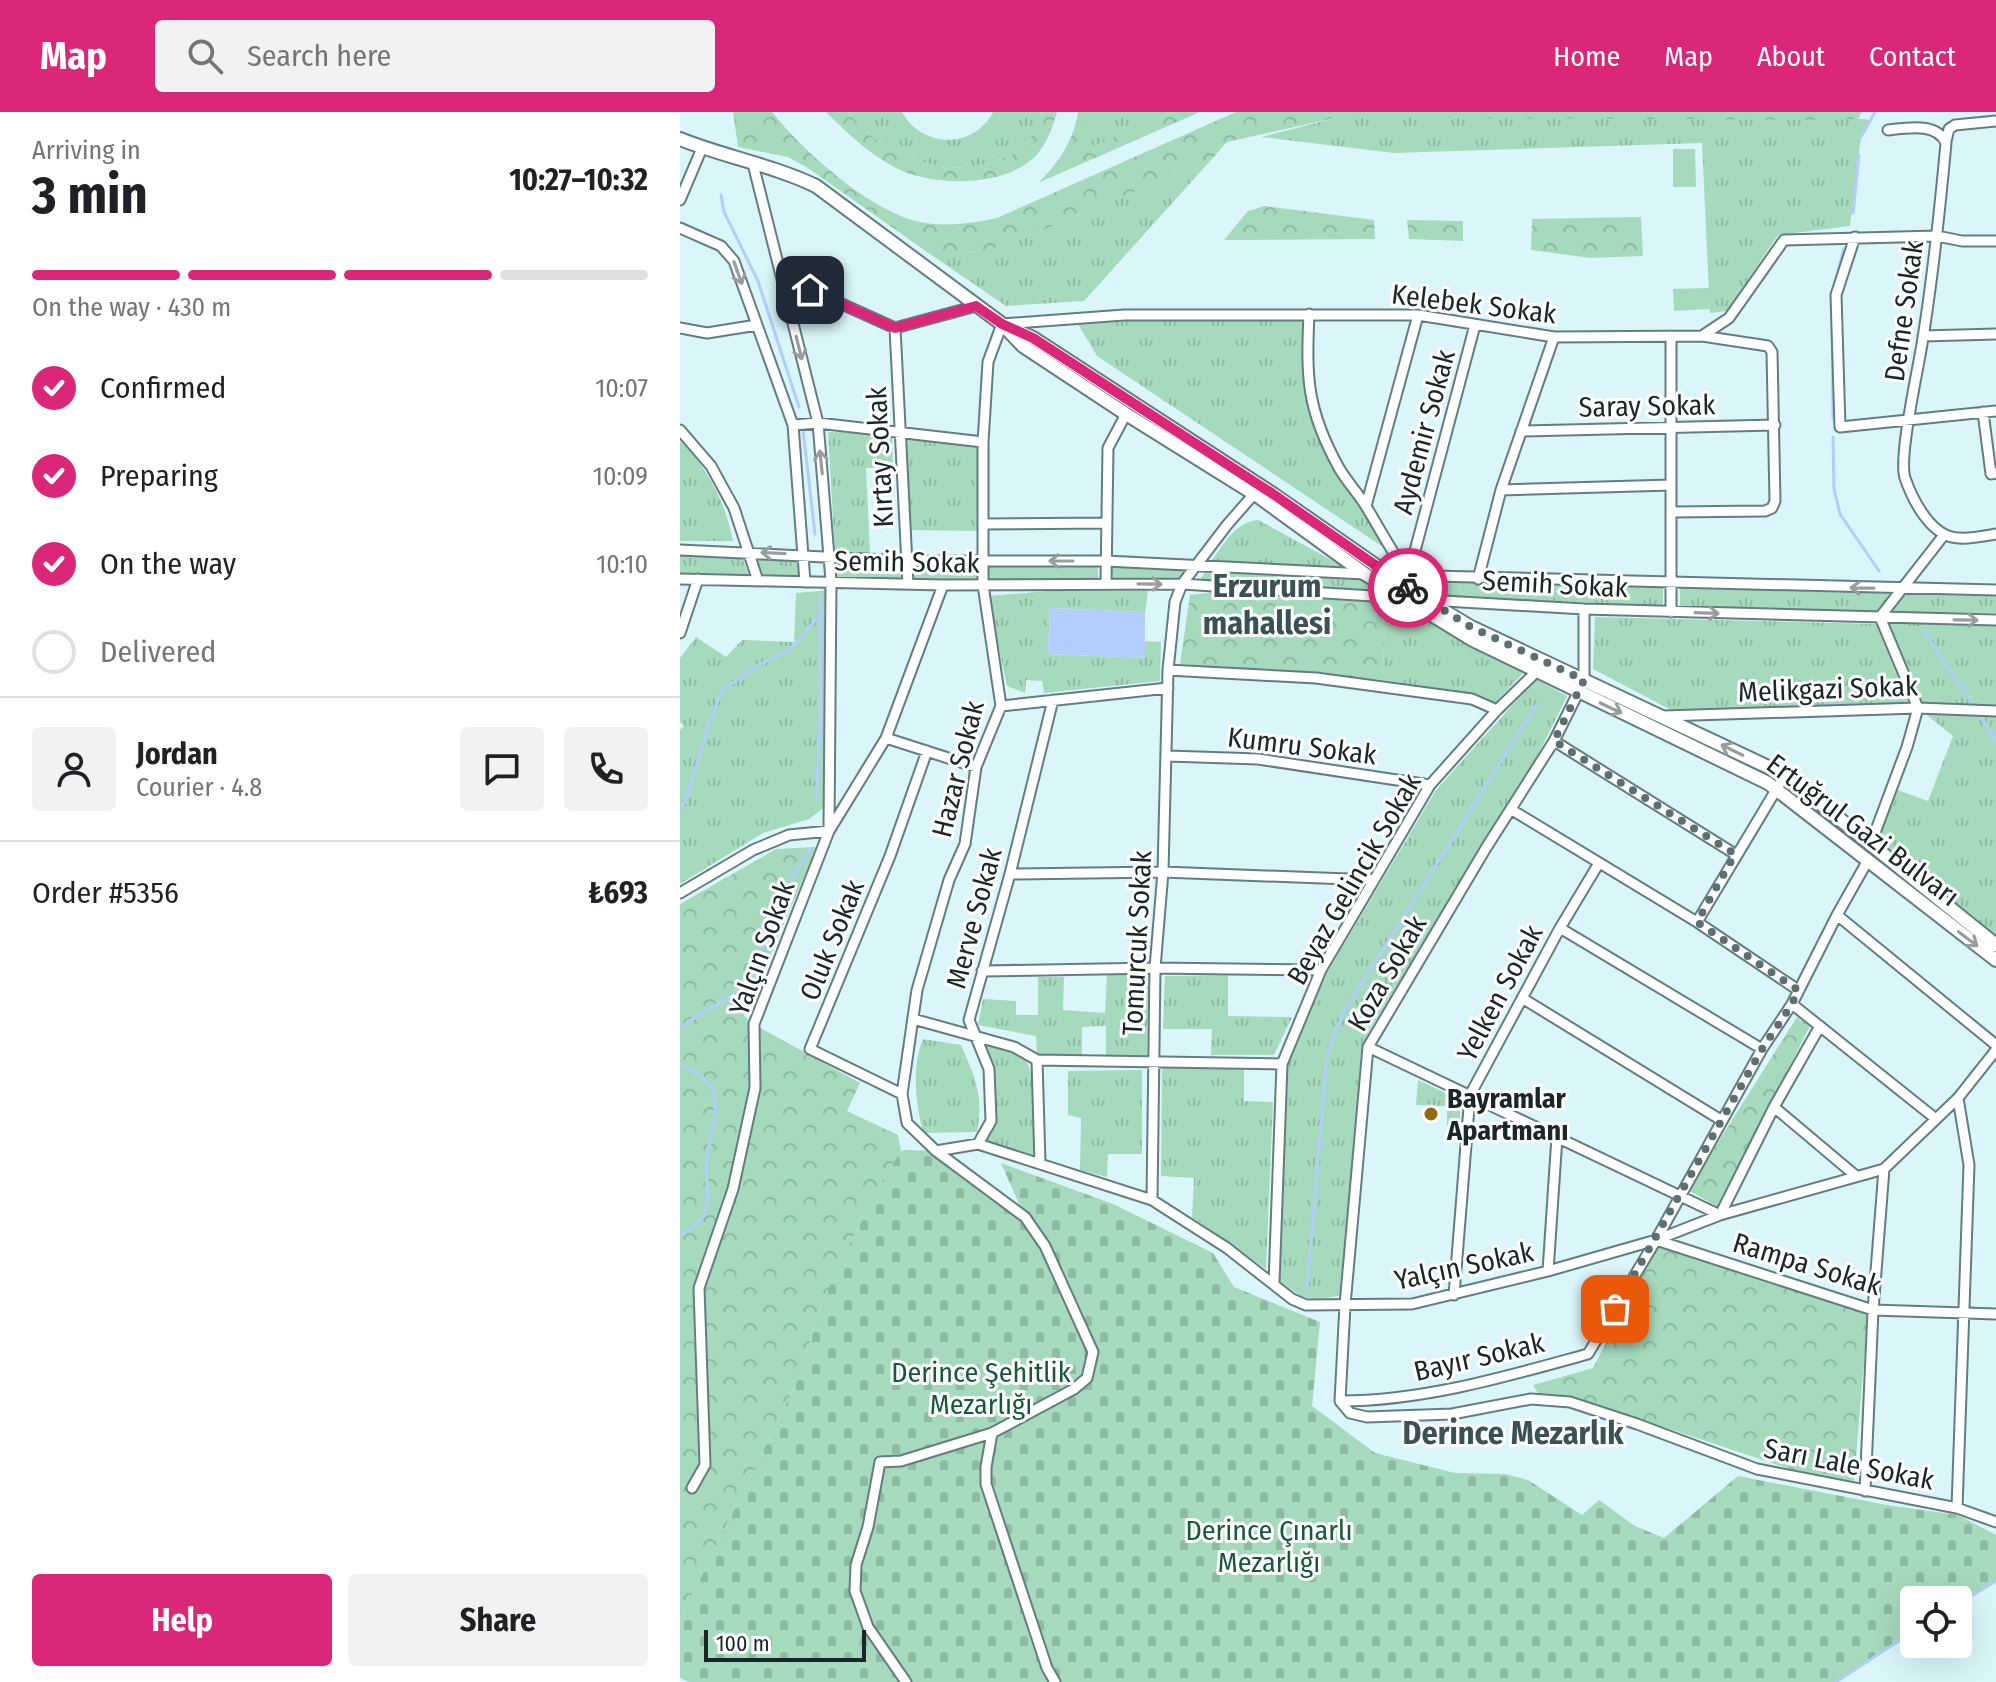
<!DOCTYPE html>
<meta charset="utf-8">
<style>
:root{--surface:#fff;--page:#f2f2f2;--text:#202124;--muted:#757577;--line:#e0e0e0;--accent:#db2777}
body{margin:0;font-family:"Fira Sans Condensed",sans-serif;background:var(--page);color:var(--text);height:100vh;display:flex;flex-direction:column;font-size:30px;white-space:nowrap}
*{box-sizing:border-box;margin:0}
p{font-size:26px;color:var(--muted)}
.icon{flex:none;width:44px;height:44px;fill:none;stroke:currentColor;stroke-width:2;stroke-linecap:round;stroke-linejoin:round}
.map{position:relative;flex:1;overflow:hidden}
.details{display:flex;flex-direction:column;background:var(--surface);width:680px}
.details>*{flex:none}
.buttons{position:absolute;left:1220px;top:1474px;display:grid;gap:16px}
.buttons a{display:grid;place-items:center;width:72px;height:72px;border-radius:8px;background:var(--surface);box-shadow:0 8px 32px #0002;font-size:40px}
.scale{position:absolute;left:24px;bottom:20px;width:162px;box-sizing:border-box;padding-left:8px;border:4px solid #1b2628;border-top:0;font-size:22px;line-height:28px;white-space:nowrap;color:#1b2628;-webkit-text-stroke:6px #fff;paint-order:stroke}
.pin{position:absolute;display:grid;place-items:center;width:68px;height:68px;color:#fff;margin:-34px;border-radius:16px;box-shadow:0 4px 12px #0006}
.courier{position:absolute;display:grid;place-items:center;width:80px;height:80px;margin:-40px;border:6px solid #db2777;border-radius:50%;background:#fff;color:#222;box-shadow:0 2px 10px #0007}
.head em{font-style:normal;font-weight:700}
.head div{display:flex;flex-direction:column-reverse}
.head{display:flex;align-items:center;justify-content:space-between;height:136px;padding:0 32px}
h1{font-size:52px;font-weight:700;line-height:60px}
.bar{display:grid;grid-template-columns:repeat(4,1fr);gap:12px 8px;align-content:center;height:96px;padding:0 32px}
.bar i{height:10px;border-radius:6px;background:var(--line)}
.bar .on{background:var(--accent)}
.bar p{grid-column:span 4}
.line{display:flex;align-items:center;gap:20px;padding:0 32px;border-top:2px solid var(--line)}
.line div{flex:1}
.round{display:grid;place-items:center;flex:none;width:84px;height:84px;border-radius:8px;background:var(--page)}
ol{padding:0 32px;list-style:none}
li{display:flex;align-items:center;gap:24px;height:88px}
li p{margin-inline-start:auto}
li .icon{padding:8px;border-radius:50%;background:var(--accent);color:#fff;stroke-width:4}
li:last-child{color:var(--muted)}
li i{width:44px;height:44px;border:4px solid var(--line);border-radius:50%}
.primary-button{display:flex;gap:16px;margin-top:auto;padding:16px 32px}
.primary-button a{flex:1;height:92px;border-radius:8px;background:var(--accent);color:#fff;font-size:32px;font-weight:700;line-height:92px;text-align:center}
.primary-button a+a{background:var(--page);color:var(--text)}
header{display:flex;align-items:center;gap:48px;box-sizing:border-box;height:112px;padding:0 40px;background:var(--accent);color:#fff}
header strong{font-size:38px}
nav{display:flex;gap:44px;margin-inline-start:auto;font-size:28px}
.search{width:560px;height:72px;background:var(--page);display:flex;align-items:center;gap:20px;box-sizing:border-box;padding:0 28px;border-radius:8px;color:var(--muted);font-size:30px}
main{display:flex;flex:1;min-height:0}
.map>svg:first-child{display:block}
</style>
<header>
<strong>Map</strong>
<div class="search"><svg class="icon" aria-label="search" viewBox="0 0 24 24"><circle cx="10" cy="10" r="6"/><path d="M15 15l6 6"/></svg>Search here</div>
<nav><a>Home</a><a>Map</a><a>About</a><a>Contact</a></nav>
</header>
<main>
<section class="details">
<div class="head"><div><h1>3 min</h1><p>Arriving in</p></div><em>10:27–10:32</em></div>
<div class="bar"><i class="on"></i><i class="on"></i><i class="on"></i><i></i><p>On the way · 430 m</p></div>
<ol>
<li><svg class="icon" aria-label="check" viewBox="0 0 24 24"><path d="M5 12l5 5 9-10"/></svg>Confirmed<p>10:07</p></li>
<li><svg class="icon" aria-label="check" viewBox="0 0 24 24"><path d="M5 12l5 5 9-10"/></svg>Preparing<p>10:09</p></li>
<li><svg class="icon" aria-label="check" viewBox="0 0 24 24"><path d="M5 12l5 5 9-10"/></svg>On the way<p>10:10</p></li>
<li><i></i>Delivered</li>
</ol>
<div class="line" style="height:144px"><a class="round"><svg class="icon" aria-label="person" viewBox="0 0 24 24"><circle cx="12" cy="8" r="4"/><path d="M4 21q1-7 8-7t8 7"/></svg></a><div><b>Jordan</b><p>Courier · 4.8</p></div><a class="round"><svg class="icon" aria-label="chat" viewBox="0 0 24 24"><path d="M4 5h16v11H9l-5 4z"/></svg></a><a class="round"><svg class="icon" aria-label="phone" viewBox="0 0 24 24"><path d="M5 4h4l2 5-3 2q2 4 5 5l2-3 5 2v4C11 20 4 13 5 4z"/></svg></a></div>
<div class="line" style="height:104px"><div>Order #5356</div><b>₺693</b></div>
<div class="primary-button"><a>Help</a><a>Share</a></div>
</section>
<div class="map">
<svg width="1316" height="1570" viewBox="0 0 1316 1570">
<defs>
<pattern id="grass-tufts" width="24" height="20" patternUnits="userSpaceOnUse" patternTransform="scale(2)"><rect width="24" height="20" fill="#a6dabc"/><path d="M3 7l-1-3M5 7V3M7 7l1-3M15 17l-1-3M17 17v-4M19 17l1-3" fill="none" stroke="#8ebba2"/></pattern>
<pattern id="forest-crowns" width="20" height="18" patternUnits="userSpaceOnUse" patternTransform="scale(2)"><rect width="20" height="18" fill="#a6dabc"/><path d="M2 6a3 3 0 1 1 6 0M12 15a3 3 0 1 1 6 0" fill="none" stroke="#8ebba2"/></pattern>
<pattern id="cemetery-stones" width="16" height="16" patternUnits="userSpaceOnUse" patternTransform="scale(2)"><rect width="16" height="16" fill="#a6dabc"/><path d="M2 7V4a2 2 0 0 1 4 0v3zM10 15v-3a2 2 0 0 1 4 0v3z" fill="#8ebba2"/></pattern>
</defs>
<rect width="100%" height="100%" fill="#daf6fb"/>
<path fill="url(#grass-tufts)" d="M 167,0 L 222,0 C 241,36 294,38 313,0 L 362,0 C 357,13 350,29 340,38 C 335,43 324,45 317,48 C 278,63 239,54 204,33 C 190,25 178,11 167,0 Z
M 407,0 L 494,0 L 392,43 Z
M 659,5 L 1184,7 L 1190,8 L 1181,24 L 1170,114 L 1098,123 L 1047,199 L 1030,201 L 1022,31 L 714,41 L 581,25 Z
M 531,48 L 404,189 L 326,194 L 250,142 L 290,141 L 334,130 Z
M 629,202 L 634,304 L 712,441 L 417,244 L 394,205 Z
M 148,320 L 212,321 L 213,355 L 186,356 L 190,442 L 155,440 Z
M 225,324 L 301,332 L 299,419 L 230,418 Z
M 0,329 C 28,355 46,392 53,429 L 0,429 Z
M 578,408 L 670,458 L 532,448 C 545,430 555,411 578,408 Z
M 0,444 L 62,445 L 69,463 L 0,461 Z
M 77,445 L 120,447 L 121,464 L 80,463 Z
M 154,450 L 223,452 L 224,468 L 154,466 Z
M 232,452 L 298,453 L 299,470 L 232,469 Z
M 306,452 L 418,453 L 418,469 L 306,469 Z
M 432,454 L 508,457 L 500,470 L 430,469 Z
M 527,457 L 680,464 L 700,480 L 518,471 Z
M 736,468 L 983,476 L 983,494 L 757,484 Z
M 1000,476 L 1212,480 L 1197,499 L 1000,494 Z
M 151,478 L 149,692 L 129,707 L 83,721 L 0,772 L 0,618 L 4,614 L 0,610 L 0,546 L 16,525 L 46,545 L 62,528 L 114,530 L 116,481 Z
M 367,479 L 468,479 L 465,500 L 370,496 L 368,542 L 464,546 L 465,529 L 481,530 L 480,569 L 364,581 L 362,569 L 346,568 L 345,581 L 327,574 L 308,484 Z
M 1224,480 L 1316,482 L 1316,501 L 1210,500 Z
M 707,487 L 844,560 L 813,593 L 795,582 L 702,568 Z
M 915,505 L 1196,512 L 1229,592 L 993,599 L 913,557 Z
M 1200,505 L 1316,508 L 1316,834 L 1190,734 L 1212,676 L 1248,689 L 1273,624 L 1238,596 Z
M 856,567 L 887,584 L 853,653 L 689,919 L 681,941 L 663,1183 C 627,1190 626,1189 597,1167 L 607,952 L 647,861 L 756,678 Z
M 427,863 L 469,863 L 467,944 L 426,944 L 426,914 L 402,915 L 402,945 L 357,945 L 356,924 L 298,913 L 303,887 L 336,889 L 336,903 L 358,903 L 358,865 L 384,865 L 383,898 L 425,901 Z
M 548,863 L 548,904 L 612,905 L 594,943 L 531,943 L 532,917 L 483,917 L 485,864 Z
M 243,927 L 281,933 C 295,965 304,983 297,1020 L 243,1021 C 236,991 231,956 243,927 Z
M 301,930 C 315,933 332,935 343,945 C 360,962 353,1022 353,1046 L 307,1029 L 317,1010 L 314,955 Z
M 482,956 L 564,957 L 564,989 L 593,990 L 586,1157 L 512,1105 L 514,1066 L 481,1064 Z
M 462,958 L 462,1042 L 428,1042 L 427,1065 L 400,1058 L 401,1006 L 388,1003 L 388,959 Z
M 738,968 L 780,988 L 780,1014 L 767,1014 L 767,994 L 736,993 Z"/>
<path fill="url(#forest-crowns)" d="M 53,0 L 92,0 C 122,38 185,94 232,108 C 260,116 289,112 317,106 L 556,0 L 1182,0 L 1178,7 L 1126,8 L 659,5 L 547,30 L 531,48 L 334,130 C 306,139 279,144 250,142 L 128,56 L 108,45 L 58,35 Z
M 146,0 L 167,0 C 178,11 190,25 204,33 C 239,54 278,63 317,48 C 324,45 335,43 340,38 C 350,29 357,13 362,0 L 377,0 C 372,19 363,41 346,52 C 312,75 249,74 214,55 C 188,41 166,20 146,0 Z
M 398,0 L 407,0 L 393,42 L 494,0 L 520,0 L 358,71 C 378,52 394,28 398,0 Z
M 585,94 L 694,108 L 695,127 L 544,128 L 568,99 Z
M 961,105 L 963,144 L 911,146 L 851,138 L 852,107 Z
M 727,108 L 783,109 L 783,129 L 729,127 Z
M 552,478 L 707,487 L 702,568 L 500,552 L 510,483 Z
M 137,735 L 64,904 L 79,915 L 180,971 L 167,999 L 218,1023 L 221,1039 L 198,1076 L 144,1185 L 118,1268 L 0,1508 L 0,792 L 96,737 Z
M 1117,905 L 1130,914 L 1038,1095 L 1008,1078 Z
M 977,1135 L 1188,1201 L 1174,1369 L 1125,1362 L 891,1284 L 859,1283 L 853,1273 L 913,1256 Z"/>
<path fill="url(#cemetery-stones)" d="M 226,1038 L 256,1039 L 344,1103 L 321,1051 L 433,1092 L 533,1141 L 554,1175 L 640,1210 L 632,1294 L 695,1341 L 775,1361 L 826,1362 L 848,1368 L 902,1403 L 919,1388 L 955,1414 L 984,1426 L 1058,1364 L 1207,1393 L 1278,1403 L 1316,1423 L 1316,1469 L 1278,1492 L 1278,1488 L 1234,1488 L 1234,1519 L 1156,1570 L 9,1570 L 0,1566 L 0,1508 L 118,1268 L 144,1185 L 198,1076 L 221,1039 Z"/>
<path fill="#a6dabc" d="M 993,37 L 1015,37 L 1016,75 L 993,75 Z
M 1029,176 L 1030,197 L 994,199 L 993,177 Z
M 622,491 L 652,493 L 651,509 L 620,507 Z"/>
<path fill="#b3cdfd" d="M 370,496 L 465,500 L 465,546 L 368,542 Z"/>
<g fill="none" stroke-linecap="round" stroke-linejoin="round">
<path stroke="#b3cdfd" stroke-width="3" d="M 1181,25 L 1195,0
M 41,83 L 44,100 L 78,169 L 119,295
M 1173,101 L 1179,43
M 1153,179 L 1164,136
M 1152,199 L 1153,307
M 123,318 L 135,422
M 1153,325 L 1154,377 L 1160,402 L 1199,459
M 1243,518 L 1291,589
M 1302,606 L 1316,630
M 136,688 L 140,614 L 140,484
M 0,697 L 5,690 L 29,612 L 42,578 L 77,554 L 109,538 L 142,501
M 0,917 C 21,896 51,890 71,868 L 111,767 L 130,737
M 0,952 C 11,958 29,966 33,979 C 41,1003 27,1030 26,1053 C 25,1068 31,1089 24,1103 C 19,1111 8,1120 0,1123
M 627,1176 L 647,943 L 662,903 L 857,592
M 1278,1492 L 1316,1469
M 1156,1570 L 1234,1519"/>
<g stroke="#647d82" stroke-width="13">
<path id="minor" d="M 1208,18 C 1227,16 1257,10 1266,31 C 1260,97 1253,162 1243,226 C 1239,254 1218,345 1225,366 C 1233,389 1252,426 1279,426 C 1291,427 1304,424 1316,422
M 1266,29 L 1269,17 L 1275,13 L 1316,9
M 73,52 L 138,311 L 151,469 L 149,716
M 0,88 L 22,36
M 0,116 L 41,134 L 54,149 L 113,313 L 125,470
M 1175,125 L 1156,183 L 1160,315 L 1316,299
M 102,165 L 215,216 L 228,472
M 629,202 C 626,267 627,298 659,356 C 667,370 679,382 687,396 C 701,419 713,442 729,464
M 0,216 L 27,221 L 77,213
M 215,216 L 296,194
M 1022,224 L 1049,206 L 1104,128 L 1257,124 L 1282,129 L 1316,129
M 1243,224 L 1316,222
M 1303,300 L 1311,362 L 1316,361
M 113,313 L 138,311 L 303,330
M 0,318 L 31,354 L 54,396 L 78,469
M 841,319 L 1095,313
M 821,378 L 991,373
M 686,394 L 738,203
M 303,412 L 427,411
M 0,438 L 227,449 L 426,449 L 685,462
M 712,463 L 1316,478
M 728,465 L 795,213
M 0,467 L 263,473 L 502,472 L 724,486
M 798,467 L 821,378 L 874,225
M 426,471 L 428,336 L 446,302
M 747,488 L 904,497 L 1316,508
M 991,500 L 991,224
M 1200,505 L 1264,423
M 0,521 L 18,467
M 488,558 L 636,566 L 792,587 L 817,598
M 321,594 L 488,576
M 984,604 L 1238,596 L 1316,599
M 206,626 L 296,655
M 874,629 L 1055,742
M 488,644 L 578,647 L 750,673
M 832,698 L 1017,810 L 1118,878
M 1190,734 L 1227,635 L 1238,596 L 1200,505
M 330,762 L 483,760 L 694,768
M 0,781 L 73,738 L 109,723 L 149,719
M 1157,803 L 1316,933
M 1017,810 L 1105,663
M 880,816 L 1082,937
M 302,859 L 475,856 L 641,858
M 842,886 L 1041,1008
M 1112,892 L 1256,1007
M 233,907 L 334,935 L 357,948 L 602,952
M 688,935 L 1040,1103 L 1204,1057 L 1278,986 L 1316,938
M 357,948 L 360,1052
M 222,982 L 130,937 L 210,744 L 247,639
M 1094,995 L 1176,1064
M 298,1032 L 311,1009 L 309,957 L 289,908 L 330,762 L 373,588
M 256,1039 L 298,1032 L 472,1088 L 547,1136 L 612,1187 L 626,1193 L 732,1192 L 868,1159 L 976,1128 L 1040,1103 L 1094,995 L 1140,914
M 472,1088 L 475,856 L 483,760 L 488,558 L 495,490 L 502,472 L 547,413 L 574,382
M 976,1128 L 1193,1198 L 1316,1202
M 868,1159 L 877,1025
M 594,1171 L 602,952 L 641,858 L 750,673 L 817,598 L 855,561
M 774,1183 L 790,983 L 880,816 L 919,751
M 660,1289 L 670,1301 L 687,1305 L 772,1302 L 851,1287 L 890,1290 L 957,1312 L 1077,1357 L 1277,1396 L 1289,1053 L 1278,986
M 660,1289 L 665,1193 L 688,935 L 806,736 L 874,629 L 898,581 L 904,568 L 904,497
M 660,1289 C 744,1289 828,1264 908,1242 L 976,1128 L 1082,937 L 1112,892 L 1157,803 L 1187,750
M 12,1376 L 25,1353 L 19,1176 L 53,1077 L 75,976 L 74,912 L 149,719 L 206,626 L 263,473
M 1185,1379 L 1193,1198 L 1204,1057
M 1277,1396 L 1316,1410
M 226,1570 L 188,1515 L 175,1479 L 176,1453 L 188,1415 L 200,1350 L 221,1349 L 312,1321
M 375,1570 L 367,1556 L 306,1372 L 306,1355 L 312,1321 L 394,1277 L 407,1266 L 413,1240 L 365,1134 L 345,1105 L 256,1039 L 227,1011 L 222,982 L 237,878 L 269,768 L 285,732 L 296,655 L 321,594 L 303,473 L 303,330 L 308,250 L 322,212 L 444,203 L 738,203 L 874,225 L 1022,224 L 1088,234 L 1092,240 L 1095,389 L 1092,396 L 1085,399 L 992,400"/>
</g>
<g stroke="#647d82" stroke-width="16">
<path id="secondary" d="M 0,27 C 45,45 92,53 136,74 L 322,212 L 353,226 L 593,382 L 744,487 L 791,515 L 1105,663 L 1316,833
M 324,214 L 343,234 L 446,302 L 579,385 L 685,462 L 791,527 L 1088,671 L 1316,848"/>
</g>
<use href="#minor" stroke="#fff" stroke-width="9"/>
<use href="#secondary" stroke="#fff" stroke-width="12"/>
</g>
<defs><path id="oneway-shaft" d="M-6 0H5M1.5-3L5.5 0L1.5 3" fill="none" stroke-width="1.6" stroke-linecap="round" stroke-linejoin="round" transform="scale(2)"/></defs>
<g stroke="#989d9e">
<use href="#oneway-shaft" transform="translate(58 161) rotate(70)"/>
<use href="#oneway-shaft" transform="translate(119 236) rotate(76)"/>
<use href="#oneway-shaft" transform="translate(141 350) rotate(-96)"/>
<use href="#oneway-shaft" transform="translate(93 441) rotate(-177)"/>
<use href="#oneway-shaft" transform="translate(381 449) rotate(180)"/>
<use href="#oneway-shaft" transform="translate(470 472) rotate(1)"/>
<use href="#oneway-shaft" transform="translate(1182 476) rotate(-179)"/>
<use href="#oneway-shaft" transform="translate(1027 501) rotate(2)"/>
<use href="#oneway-shaft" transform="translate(1286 508) rotate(1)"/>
<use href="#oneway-shaft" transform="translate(931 596) rotate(25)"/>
<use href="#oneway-shaft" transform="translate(1052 638) rotate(-154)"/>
<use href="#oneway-shaft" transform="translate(1288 827) rotate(37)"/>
</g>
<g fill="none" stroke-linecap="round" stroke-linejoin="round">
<path stroke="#5e6f72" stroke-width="8" stroke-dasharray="0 14.4" d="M 728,476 L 791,515 L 904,568 L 874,629 L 1055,742 L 1017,810 L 1118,878 L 1112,892 L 1082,937 L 935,1197"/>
<path stroke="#db2777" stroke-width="10" d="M 130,178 L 215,216 L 296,194 L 322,212 L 353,226 L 593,382 L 728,476"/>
</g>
<circle fill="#916911" stroke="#fff" stroke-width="3" cx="751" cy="1002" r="8"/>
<g text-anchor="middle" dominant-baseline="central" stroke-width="6" stroke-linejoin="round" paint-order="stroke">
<g font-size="28" fill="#1b2628" stroke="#fff">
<text transform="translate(794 192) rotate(7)">Kelebek Sokak</text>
<text transform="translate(1224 199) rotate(-82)">Defne Sokak</text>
<text transform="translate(967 294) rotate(-1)">Saray Sokak</text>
<text transform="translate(744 320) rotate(-75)">Aydemir Sokak</text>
<text transform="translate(200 345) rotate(-93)">Kırtay Sokak</text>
<text transform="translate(227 450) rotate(1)">Semih Sokak</text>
<text transform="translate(875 472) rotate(3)">Semih Sokak</text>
<text transform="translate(1148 577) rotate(-2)">Melikgazi Sokak</text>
<text transform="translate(622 634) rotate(7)">Kumru Sokak</text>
<text transform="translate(278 657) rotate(-76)">Hazar Sokak</text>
<text transform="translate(1183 718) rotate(37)">Ertuğrul Gazi Bulvarı</text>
<text transform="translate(674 767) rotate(-60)">Beyaz Gelincik Sokak</text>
<text transform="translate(294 806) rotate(-75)">Merve Sokak</text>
<text transform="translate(152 828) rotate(-68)">Oluk Sokak</text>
<text transform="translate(457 831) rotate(-87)">Tomurcuk Sokak</text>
<text transform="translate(82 836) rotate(-70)">Yalçın Sokak</text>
<text transform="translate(707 861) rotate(-60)">Koza Sokak</text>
<text transform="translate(820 881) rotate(-62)">Yelken Sokak</text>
<text transform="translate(1127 1152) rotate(17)">Rampa Sokak</text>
<text transform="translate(784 1154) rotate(-12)">Yalçın Sokak</text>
<text transform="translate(799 1245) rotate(-13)">Bayır Sokak</text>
<text transform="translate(1169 1352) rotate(11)">Sarı Lale Sokak</text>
</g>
<g font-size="28" font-weight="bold" fill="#1b2628" stroke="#fff" text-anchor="start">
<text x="767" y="986">Bayramlar<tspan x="767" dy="32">Apartmanı</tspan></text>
</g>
<g font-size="28" fill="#16583a" stroke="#fff">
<text x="301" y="1260">Derince Şehitlik<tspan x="301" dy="32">Mezarlığı</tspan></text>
<text x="589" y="1418">Derince Çınarlı<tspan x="589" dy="32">Mezarlığı</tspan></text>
</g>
<g font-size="32" font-weight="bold" fill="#3a5256" stroke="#fff">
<text x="587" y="474">Erzurum<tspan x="587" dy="37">mahallesi</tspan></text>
<text x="833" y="1321">Derince Mezarlık</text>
</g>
</g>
</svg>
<div class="buttons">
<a><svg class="icon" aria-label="locate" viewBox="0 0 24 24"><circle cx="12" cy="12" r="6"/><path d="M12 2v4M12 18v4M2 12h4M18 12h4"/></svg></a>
</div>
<div class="scale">100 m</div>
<div class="pin" style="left:935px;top:1197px;background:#ea580c"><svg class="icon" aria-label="bag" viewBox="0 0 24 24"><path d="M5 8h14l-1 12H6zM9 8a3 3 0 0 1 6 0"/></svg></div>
<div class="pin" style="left:130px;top:178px;background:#1f2937"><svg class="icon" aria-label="home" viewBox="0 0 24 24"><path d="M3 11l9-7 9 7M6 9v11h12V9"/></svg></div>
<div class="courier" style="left:728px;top:476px"><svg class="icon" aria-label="bike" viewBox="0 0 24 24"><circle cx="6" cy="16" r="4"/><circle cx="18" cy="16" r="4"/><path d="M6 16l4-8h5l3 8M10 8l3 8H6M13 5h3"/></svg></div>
</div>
</main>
